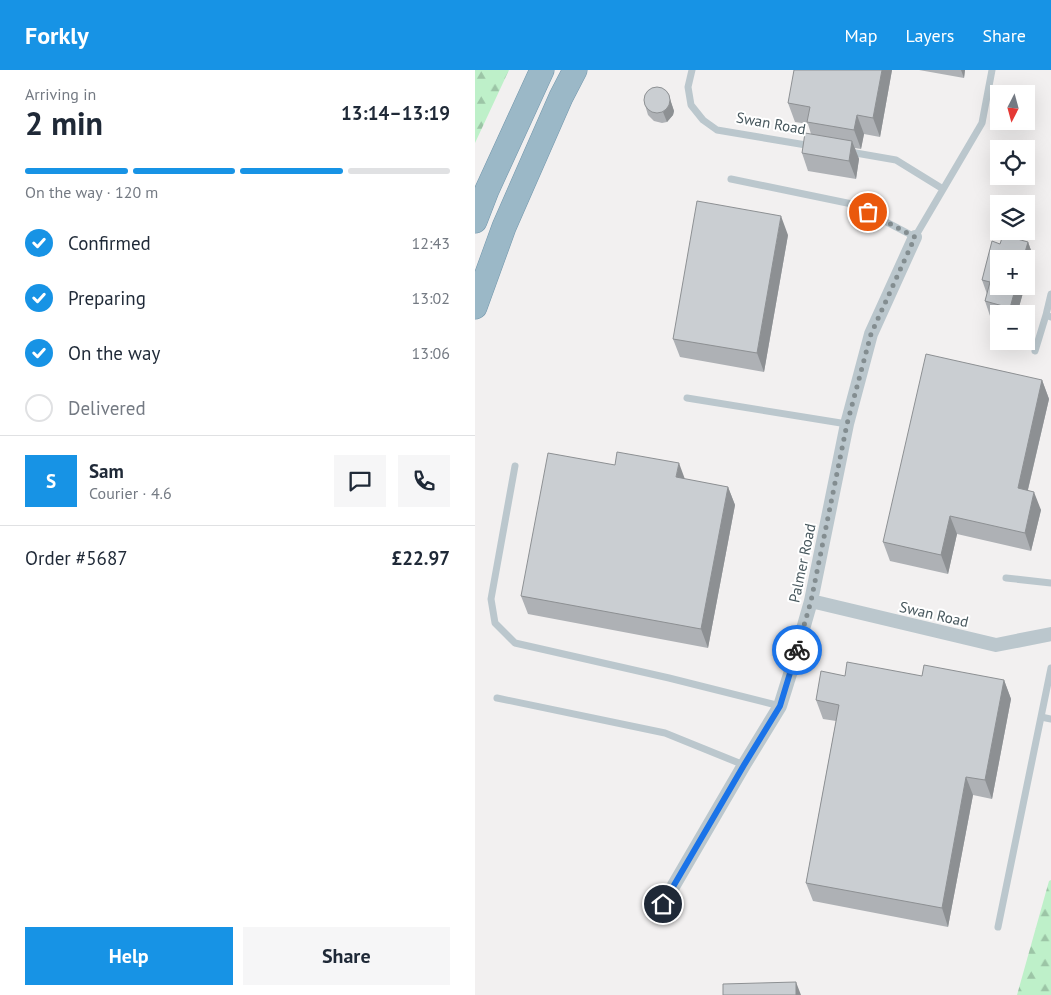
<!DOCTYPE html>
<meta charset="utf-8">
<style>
:root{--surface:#fff;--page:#f6f6f7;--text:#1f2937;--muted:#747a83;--line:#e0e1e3;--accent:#1793e5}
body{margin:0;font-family:"PT Sans",sans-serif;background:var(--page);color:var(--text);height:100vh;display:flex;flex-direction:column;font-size:19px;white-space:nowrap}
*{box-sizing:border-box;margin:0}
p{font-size:16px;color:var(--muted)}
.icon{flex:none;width:28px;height:28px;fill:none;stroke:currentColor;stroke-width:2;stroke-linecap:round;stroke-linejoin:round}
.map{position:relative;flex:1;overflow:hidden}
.panel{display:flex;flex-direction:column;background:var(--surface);width:475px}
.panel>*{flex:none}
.needle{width:32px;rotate:186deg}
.tools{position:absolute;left:515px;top:15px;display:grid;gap:10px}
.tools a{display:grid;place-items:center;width:45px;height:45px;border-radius:0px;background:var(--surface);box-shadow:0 5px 20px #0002;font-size:25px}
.pin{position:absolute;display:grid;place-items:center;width:42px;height:42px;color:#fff;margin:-21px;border:2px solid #fff;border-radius:50%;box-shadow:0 1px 5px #0007}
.courier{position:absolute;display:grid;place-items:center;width:50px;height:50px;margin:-25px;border:4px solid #1a73e8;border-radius:50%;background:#fff;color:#222;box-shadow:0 1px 6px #0007}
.overview em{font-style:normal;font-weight:700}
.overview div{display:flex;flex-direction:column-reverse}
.overview{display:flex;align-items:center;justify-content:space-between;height:85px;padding:0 25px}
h1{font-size:32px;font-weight:700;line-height:38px}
.bar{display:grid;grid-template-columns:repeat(4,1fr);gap:8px 5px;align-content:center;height:60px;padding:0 25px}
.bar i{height:6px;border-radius:4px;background:var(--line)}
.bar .selected{background:var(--accent)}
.bar p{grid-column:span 4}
.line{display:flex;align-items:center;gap:12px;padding:0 25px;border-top:1px solid var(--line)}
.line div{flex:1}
.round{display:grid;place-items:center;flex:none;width:52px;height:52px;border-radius:0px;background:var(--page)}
ol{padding:0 25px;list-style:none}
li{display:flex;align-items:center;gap:15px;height:55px}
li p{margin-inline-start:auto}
li .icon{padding:5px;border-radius:50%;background:var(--accent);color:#fff;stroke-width:4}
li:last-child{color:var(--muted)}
li i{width:28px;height:28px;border:2px solid var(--line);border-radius:50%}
.action{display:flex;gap:10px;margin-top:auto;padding:10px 25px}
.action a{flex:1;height:58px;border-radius:0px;background:var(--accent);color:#fff;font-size:20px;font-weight:700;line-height:58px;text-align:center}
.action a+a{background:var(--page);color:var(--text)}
header{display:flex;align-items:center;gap:30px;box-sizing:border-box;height:70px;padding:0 25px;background:var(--accent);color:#fff}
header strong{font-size:24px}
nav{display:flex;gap:28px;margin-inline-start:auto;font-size:18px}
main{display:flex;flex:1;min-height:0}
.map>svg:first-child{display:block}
</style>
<header>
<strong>Forkly</strong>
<nav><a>Map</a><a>Layers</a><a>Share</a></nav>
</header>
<main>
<section class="panel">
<div class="overview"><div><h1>2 min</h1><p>Arriving in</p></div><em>13:14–13:19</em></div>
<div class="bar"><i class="selected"></i><i class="selected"></i><i class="selected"></i><i></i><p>On the way · 120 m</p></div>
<ol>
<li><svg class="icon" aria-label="check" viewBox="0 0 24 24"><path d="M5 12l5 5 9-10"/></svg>Confirmed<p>12:43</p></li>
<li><svg class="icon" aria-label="check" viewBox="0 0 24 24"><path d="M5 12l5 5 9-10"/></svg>Preparing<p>13:02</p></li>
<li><svg class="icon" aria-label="check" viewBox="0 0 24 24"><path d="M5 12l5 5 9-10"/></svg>On the way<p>13:06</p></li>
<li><i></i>Delivered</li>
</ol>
<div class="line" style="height:90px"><b class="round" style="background:var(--accent);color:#fff">S</b><div><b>Sam</b><p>Courier · 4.6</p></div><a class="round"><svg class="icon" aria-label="chat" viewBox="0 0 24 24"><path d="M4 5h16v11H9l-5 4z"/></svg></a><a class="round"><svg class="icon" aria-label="phone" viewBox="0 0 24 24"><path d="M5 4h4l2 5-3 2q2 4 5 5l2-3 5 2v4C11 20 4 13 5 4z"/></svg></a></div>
<div class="line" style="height:65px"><div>Order #5687</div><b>£22.97</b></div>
<div class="action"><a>Help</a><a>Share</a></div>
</section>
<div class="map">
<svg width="576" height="925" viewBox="0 0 576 925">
<defs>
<pattern id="forest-firs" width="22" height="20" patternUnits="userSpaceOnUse" patternTransform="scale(1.25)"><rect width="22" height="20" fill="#bef0c9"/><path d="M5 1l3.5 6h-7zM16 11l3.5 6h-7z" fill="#9cc5a6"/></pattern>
</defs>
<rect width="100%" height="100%" fill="#f2f0f0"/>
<path fill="url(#forest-firs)" d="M 0,0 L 34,0 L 0,73 Z
M 576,810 L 576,925 L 542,925 L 574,811 Z"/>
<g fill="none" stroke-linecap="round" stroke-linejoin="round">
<g stroke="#7296ab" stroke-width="25">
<path id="trunk" d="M 0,151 L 12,120 L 67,0
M 0,237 L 29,157 L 86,27 L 100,0"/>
</g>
<path stroke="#bbc7cd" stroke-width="7" d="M 217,0 L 213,17 L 216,35 L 228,50 L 242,60 L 337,76
M 375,82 L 421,90 L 468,119
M 256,109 L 377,134 L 440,167 L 507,53 L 517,0
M 576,224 L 571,245 L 576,247
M 560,281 L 571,245
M 212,328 L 372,354
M 40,396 L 16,529 L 20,553 L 40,573 L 194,608 L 305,636
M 531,508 L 576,513
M 22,628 L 190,663 L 269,695
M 566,647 L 576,649
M 523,857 L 576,598"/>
<path stroke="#bbc7cd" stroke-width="14" d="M 336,531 L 521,575 L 576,564
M 188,834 L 269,695 L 305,636 L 316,601 L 336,531 L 372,354 L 396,264 L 440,167"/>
<use href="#trunk" stroke="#9bb8c7" stroke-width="24"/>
</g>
<path fill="#aeb1b5" d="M 417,0 L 405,67 L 389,64 L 386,79 L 380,78 L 384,89 L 381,109 L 333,101 L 327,83 L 336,64 L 333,54 L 320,52 L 313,33 Z
M 444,0 L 490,0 L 489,8 Z
M 193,23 L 199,41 L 198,45 L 192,52 L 187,53 L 179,51 L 173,45 L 170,35 Z
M 313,165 L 289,302 L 205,287 L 198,269 Z
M 553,172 L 558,186 L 542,244 L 524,244 L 524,248 L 515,246 L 510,231 L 512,224 L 507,210 L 525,174 Z
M 567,310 L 574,329 L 553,420 L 566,440 L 556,481 L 482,464 L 473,504 L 415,491 L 408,472 Z
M 209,409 L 253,417 L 260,435 L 233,578 L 53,544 L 46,526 Z
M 370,606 L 447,606 L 529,610 L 536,629 L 517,729 L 498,725 L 473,857 L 338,831 L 331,813 L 361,651 L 348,649 L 341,630 Z"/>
<path fill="#8d9093" d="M 407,0 L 417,0 L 405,67 L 398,48 Z
M 486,0 L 490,0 L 489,8 Z
M 193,23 L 199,41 L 198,45 L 192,52 L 188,42 Z
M 382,45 L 389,64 L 386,79 L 379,60 Z
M 377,71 L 384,89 L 381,109 L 374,91 Z
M 306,146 L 313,165 L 289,302 L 282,283 Z
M 553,172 L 558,186 L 551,211 L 551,189 L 548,189 Z
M 541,216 L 550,216 L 542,244 L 537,244 L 535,238 Z
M 567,310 L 574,329 L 549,436 L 543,418 Z
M 204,393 L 211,412 L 201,407 Z
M 253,417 L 260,435 L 233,578 L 226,559 Z
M 559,422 L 566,440 L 556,481 L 550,463 Z
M 475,446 L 482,464 L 473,504 L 466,485 Z
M 529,610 L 536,629 L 517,729 L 510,710 Z
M 491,707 L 498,725 L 473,857 L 467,838 Z
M 321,912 L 326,925 L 321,925 Z"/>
<path fill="#caced2" stroke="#8d9093" d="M 319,0 L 407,0 L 398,48 L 382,45 L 379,60 L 332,52 L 335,37 L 313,33 Z
M169 30a13 13 0 1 1 26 0a13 13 0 1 1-26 0Z
M 330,63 L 377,71 L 374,91 L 327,83 Z
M 222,131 L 306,146 L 282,283 L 198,269 Z
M 528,165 L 553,172 L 548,189 L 524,189 L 524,216 L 541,216 L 535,238 L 510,231 L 515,212 L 507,210 L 517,171 L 525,174 Z
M 451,284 L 567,310 L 543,418 L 559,422 L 550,463 L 475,446 L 466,485 L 408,472 Z
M 142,382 L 204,393 L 201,407 L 253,417 L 226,559 L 46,526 L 73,383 L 140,395 Z
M 372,592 L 447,606 L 449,595 L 529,610 L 510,710 L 491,707 L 467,838 L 331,813 L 364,635 L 341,630 L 346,601 L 370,606 Z
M 321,912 L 321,925 L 248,925 L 248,914 Z"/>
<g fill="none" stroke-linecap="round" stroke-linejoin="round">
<path stroke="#838d90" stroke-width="5" stroke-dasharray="0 9" d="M 322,580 L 336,531 L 372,354 L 396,264 L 440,167 L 393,142"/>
<path stroke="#1a73e8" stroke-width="6" d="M 188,834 L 269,695 L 305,636 L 322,580"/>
</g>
<g text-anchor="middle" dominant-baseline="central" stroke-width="4" stroke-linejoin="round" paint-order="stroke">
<g font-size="15" fill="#47575d" stroke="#fff">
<text transform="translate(296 53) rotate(10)">Swan Road</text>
<text transform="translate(327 493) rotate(-78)">Palmer Road</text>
<text transform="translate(459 544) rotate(13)">Swan Road</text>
</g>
</g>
</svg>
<div class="tools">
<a><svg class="needle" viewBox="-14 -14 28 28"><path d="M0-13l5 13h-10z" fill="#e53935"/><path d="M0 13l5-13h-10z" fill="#747a83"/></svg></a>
<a><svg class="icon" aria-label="locate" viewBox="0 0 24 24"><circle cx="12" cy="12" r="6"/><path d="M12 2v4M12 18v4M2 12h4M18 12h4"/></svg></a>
<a><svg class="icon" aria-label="layers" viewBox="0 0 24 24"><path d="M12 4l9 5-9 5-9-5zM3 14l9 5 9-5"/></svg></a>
<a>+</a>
<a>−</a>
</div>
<div class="pin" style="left:393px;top:142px;background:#ea580c"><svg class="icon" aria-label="bag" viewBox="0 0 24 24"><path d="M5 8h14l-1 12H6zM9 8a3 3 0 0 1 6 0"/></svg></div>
<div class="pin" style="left:188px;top:834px;background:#1f2937"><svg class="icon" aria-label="home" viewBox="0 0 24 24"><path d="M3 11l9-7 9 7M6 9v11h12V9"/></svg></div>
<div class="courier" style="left:322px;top:580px"><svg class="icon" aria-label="bike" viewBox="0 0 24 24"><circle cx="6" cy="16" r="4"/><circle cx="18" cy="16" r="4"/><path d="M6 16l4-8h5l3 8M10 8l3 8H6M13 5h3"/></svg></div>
</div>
</main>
